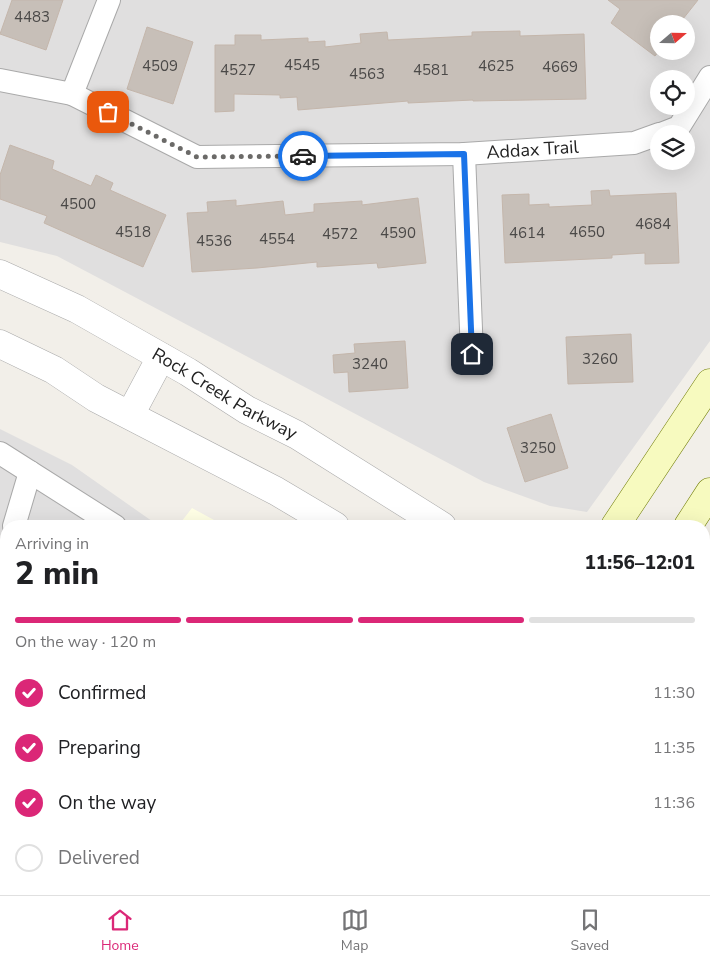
<!DOCTYPE html>
<meta charset="utf-8">
<style>
:root{--surface:#fff;--page:#f2f2f2;--text:#202124;--muted:#757577;--line:#e0e0e0;--accent:#db2777}
body{margin:0;font-family:"Nunito Sans",sans-serif;background:var(--page);color:var(--text);height:100vh;display:flex;flex-direction:column;font-size:19px;white-space:nowrap}
*{box-sizing:border-box;margin:0}
p{font-size:16px;color:var(--muted)}
.icon{flex:none;width:28px;height:28px;fill:none;stroke:currentColor;stroke-width:2;stroke-linecap:round;stroke-linejoin:round}
.map{position:relative;flex:1;overflow:hidden}
.panel{position:absolute;left:0px;top:520px;width:710px;height:375px;display:flex;flex-direction:column;background:var(--surface);border-radius:20px 20px 0 0;box-shadow:0 5px 20px #0002}
.panel>*{flex:none}
.needle{width:32px;rotate:70deg}
.buttons{position:absolute;left:650px;top:15px;display:grid;gap:10px}
.buttons a{display:grid;place-items:center;width:45px;height:45px;border-radius:50%;background:var(--surface);box-shadow:0 5px 20px #0002;font-size:25px}
.pin{position:absolute;display:grid;place-items:center;width:42px;height:42px;color:#fff;margin:-21px;border-radius:10px;box-shadow:0 2px 8px #0006}
.courier{position:absolute;display:grid;place-items:center;width:50px;height:50px;margin:-25px;border:4px solid #1a73e8;border-radius:50%;background:#fff;color:#222;box-shadow:0 1px 6px #0007}
.overview em{font-style:normal;font-weight:800}
.overview div{display:flex;flex-direction:column-reverse}
.overview{display:flex;align-items:center;justify-content:space-between;height:85px;padding:0 15px}
h1{font-size:32px;font-weight:800;line-height:38px}
.bar{display:grid;grid-template-columns:repeat(4,1fr);gap:8px 5px;align-content:center;height:60px;padding:0 15px}
.bar i{height:6px;border-radius:4px;background:var(--line)}
.bar .on{background:var(--accent)}
.bar p{grid-column:span 4}
ol{padding:0 15px;list-style:none}
li{display:flex;align-items:center;gap:15px;height:55px}
li p{margin-inline-start:auto}
li .icon{padding:5px;border-radius:50%;background:var(--accent);color:#fff;stroke-width:4}
li:last-child{color:var(--muted)}
li i{width:28px;height:28px;border:2px solid var(--line);border-radius:50%}
.tabs{display:flex;justify-content:space-around;align-items:center;height:70px;border-top:1px solid var(--line);background:var(--surface);font-size:14px;color:var(--muted)}
.tabs a{display:grid;justify-items:center;gap:2px}
.tabs .on{color:var(--accent)}
.map>svg:first-child{display:block}
</style>
<div class="map">
<svg width="710" height="895" viewBox="0 0 710 895">
<rect width="100%" height="100%" fill="#f2efe9"/>
<path fill="#e0dfdf" fill-rule="evenodd" d="M 0,0 L 710,0 L 710,341 L 587,512 L 550,506 L 484,482 L 57,256 L 0,242 ZM 659,24 L 686,24 L 686,51 L 659,51 ZM 659,79 L 686,79 L 686,106 L 659,106 ZM 659,134 L 686,134 L 686,161 L 659,161 Z
M 0,429 L 72,465 L 159,526 L 6,526 L 6,889 L 68,889 L 70,895 L 0,895 Z
M 709,566 L 710,895 L 521,895 L 524,889 L 704,889 L 704,575 Z"/>
<path fill="#ffffe5" d="M 192,508 L 225,526 L 178,526 Z
M 68,889 L 399,889 L 398,895 L 70,895 Z"/>
<path fill="#c7bfb8" stroke="#c4b6ab" d="M 12,0 L 63,0 L 46,50 L 0,34 Z
M 608,0 L 698,0 L 679,24 L 659,24 L 659,51 L 655,56 L 611,23 L 620,9 Z
M 147,27 L 193,42 L 173,104 L 127,89 Z
M 520,31 L 520,36 L 584,34 L 586,99 L 473,101 L 473,100 L 408,103 L 408,101 L 298,110 L 297,97 L 280,98 L 280,95 L 234,94 L 234,111 L 215,112 L 215,45 L 235,45 L 235,35 L 261,35 L 261,40 L 308,38 L 308,42 L 325,41 L 325,47 L 361,43 L 360,34 L 387,32 L 388,40 L 472,36 L 472,32 Z
M 10,145 L 54,161 L 52,169 L 91,186 L 96,175 L 113,183 L 110,190 L 166,215 L 143,267 L 44,223 L 47,216 L 0,199 L 0,175 Z
M 609,190 L 610,196 L 676,193 L 679,263 L 645,264 L 645,253 L 612,255 L 612,258 L 505,263 L 502,195 L 529,194 L 529,205 L 549,204 L 549,207 L 592,205 L 591,191 Z
M 418,198 L 426,263 L 378,268 L 377,263 L 317,267 L 317,262 L 257,268 L 192,272 L 187,213 L 208,212 L 207,202 L 236,200 L 236,206 L 283,201 L 285,215 L 314,212 L 314,204 L 362,201 L 362,205 Z
M 631,334 L 633,382 L 568,384 L 566,337 Z
M 405,341 L 408,388 L 349,392 L 348,372 L 334,373 L 333,355 L 355,353 L 354,344 Z
M 551,414 L 568,468 L 525,482 L 507,428 Z"/>
<g fill="none" stroke-linecap="round" stroke-linejoin="round">
<g stroke="#a9a9a9" stroke-width="24">
<g id="minor">
<path id="s1" d="M 0,80 L 72,94 L 197,157 L 464,154 L 634,143 L 659,134"/>
<path d="M 72,94 L 109,0"/>
<path d="M 661,134 L 679,127 L 710,77"/>
<path d="M 464,154 L 472,354"/>
<path d="M 0,453 L 115,526"/>
<path d="M 14,526 L 30,472"/>
<path d="M 0,563 L 6,551"/>
<path d="M 704,713 L 710,716"/>
<path d="M 704,828 L 710,816"/>
<path d="M 675,895 L 678,889"/>
</g>
</g>
<g stroke="#a9a9a9" stroke-width="29">
<g id="tertiary">
<path id="s2" d="M 0,274 L 77,309 L 188,372 L 247,410 L 297,435 L 442,526"/>
<path d="M 0,344 L 54,370 L 96,398 L 276,491 L 335,526"/>
<path d="M 130,415 L 161,357"/>
</g>
</g>
<g stroke="#707d05" stroke-width="29">
<path id="secondary" d="M 615,526 L 710,383
M 688,526 L 710,492
M 421,895 L 423,889
M 490,895 L 491,889"/>
</g>
<use href="#minor" stroke="#fff" stroke-width="22"/>
<use href="#tertiary" stroke="#fff" stroke-width="28"/>
<use href="#secondary" stroke="#f7fabf" stroke-width="28"/>
</g>
<g fill="none" stroke-linecap="round" stroke-linejoin="round">
<path stroke="#6b6a68" stroke-width="5" stroke-dasharray="0 9" d="M 108,112 L 197,157 L 303,156"/>
<path stroke="#1a73e8" stroke-width="6" d="M 303,156 L 464,154 L 472,354"/>
</g>
<g text-anchor="middle" dominant-baseline="central" stroke-width="4.5" stroke-linejoin="round" paint-order="stroke">
<g font-size="15" fill="#4b4948">
<text x="32" y="17">4483</text>
<text x="302" y="65">4545</text>
<text x="160" y="66">4509</text>
<text x="496" y="66">4625</text>
<text x="560" y="67">4669</text>
<text x="238" y="70">4527</text>
<text x="431" y="70">4581</text>
<text x="367" y="74">4563</text>
<text x="78" y="204">4500</text>
<text x="653" y="224">4684</text>
<text x="133" y="232">4518</text>
<text x="587" y="232">4650</text>
<text x="398" y="233">4590</text>
<text x="527" y="233">4614</text>
<text x="340" y="234">4572</text>
<text x="277" y="239">4554</text>
<text x="214" y="241">4536</text>
<text x="600" y="359">3260</text>
<text x="370" y="364">3240</text>
<text x="538" y="448">3250</text>
</g>
<g font-size="18" fill="#222" stroke="#fff">
<text stroke="none"><textPath href="#s1" startOffset="549">Addax Trail</textPath></text>
<text stroke="none"><textPath href="#s2" startOffset="255">Rock Creek Parkway</textPath></text>
</g>
</g>
</svg>
<div class="buttons">
<a><svg class="needle" viewBox="-14 -14 28 28"><path d="M0-13l5 13h-10z" fill="#e53935"/><path d="M0 13l5-13h-10z" fill="#757577"/></svg></a>
<a><svg class="icon" aria-label="locate" viewBox="0 0 24 24"><circle cx="12" cy="12" r="6"/><path d="M12 2v4M12 18v4M2 12h4M18 12h4"/></svg></a>
<a><svg class="icon" aria-label="layers" viewBox="0 0 24 24"><path d="M12 4l9 5-9 5-9-5zM3 14l9 5 9-5"/></svg></a>
</div>
<div class="pin" style="left:108px;top:112px;background:#ea580c"><svg class="icon" aria-label="bag" viewBox="0 0 24 24"><path d="M5 8h14l-1 12H6zM9 8a3 3 0 0 1 6 0"/></svg></div>
<div class="pin" style="left:472px;top:354px;background:#1f2937"><svg class="icon" aria-label="home" viewBox="0 0 24 24"><path d="M3 11l9-7 9 7M6 9v11h12V9"/></svg></div>
<div class="courier" style="left:303px;top:156px"><svg class="icon" aria-label="car" viewBox="0 0 24 24"><path d="M5 17H2v-5l4-1 3-4h7l3 4 3 1v5h-3M9 17h6M6 11h13"/><circle cx="7" cy="17" r="2"/><circle cx="17" cy="17" r="2"/></svg></div>
<section class="panel">
<div class="overview"><div><h1>2 min</h1><p>Arriving in</p></div><em>11:56–12:01</em></div>
<div class="bar"><i class="on"></i><i class="on"></i><i class="on"></i><i></i><p>On the way · 120 m</p></div>
<ol>
<li><svg class="icon" aria-label="check" viewBox="0 0 24 24"><path d="M5 12l5 5 9-10"/></svg>Confirmed<p>11:30</p></li>
<li><svg class="icon" aria-label="check" viewBox="0 0 24 24"><path d="M5 12l5 5 9-10"/></svg>Preparing<p>11:35</p></li>
<li><svg class="icon" aria-label="check" viewBox="0 0 24 24"><path d="M5 12l5 5 9-10"/></svg>On the way<p>11:36</p></li>
<li><i></i>Delivered</li>
</ol>
</section>
</div>
<nav class="tabs">
<a class="on"><svg class="icon" aria-label="home" viewBox="0 0 24 24"><path d="M3 11l9-7 9 7M6 9v11h12V9"/></svg>Home</a>
<a><svg class="icon" aria-label="map" viewBox="0 0 24 24"><path d="M3 6l6-2 6 2 6-2v14l-6 2-6-2-6 2zM9 4v14M15 6v14"/></svg>Map</a>
<a><svg class="icon" aria-label="saved" viewBox="0 0 24 24"><path d="M7 4h10v16l-5-4-5 4z"/></svg>Saved</a>
</nav>
